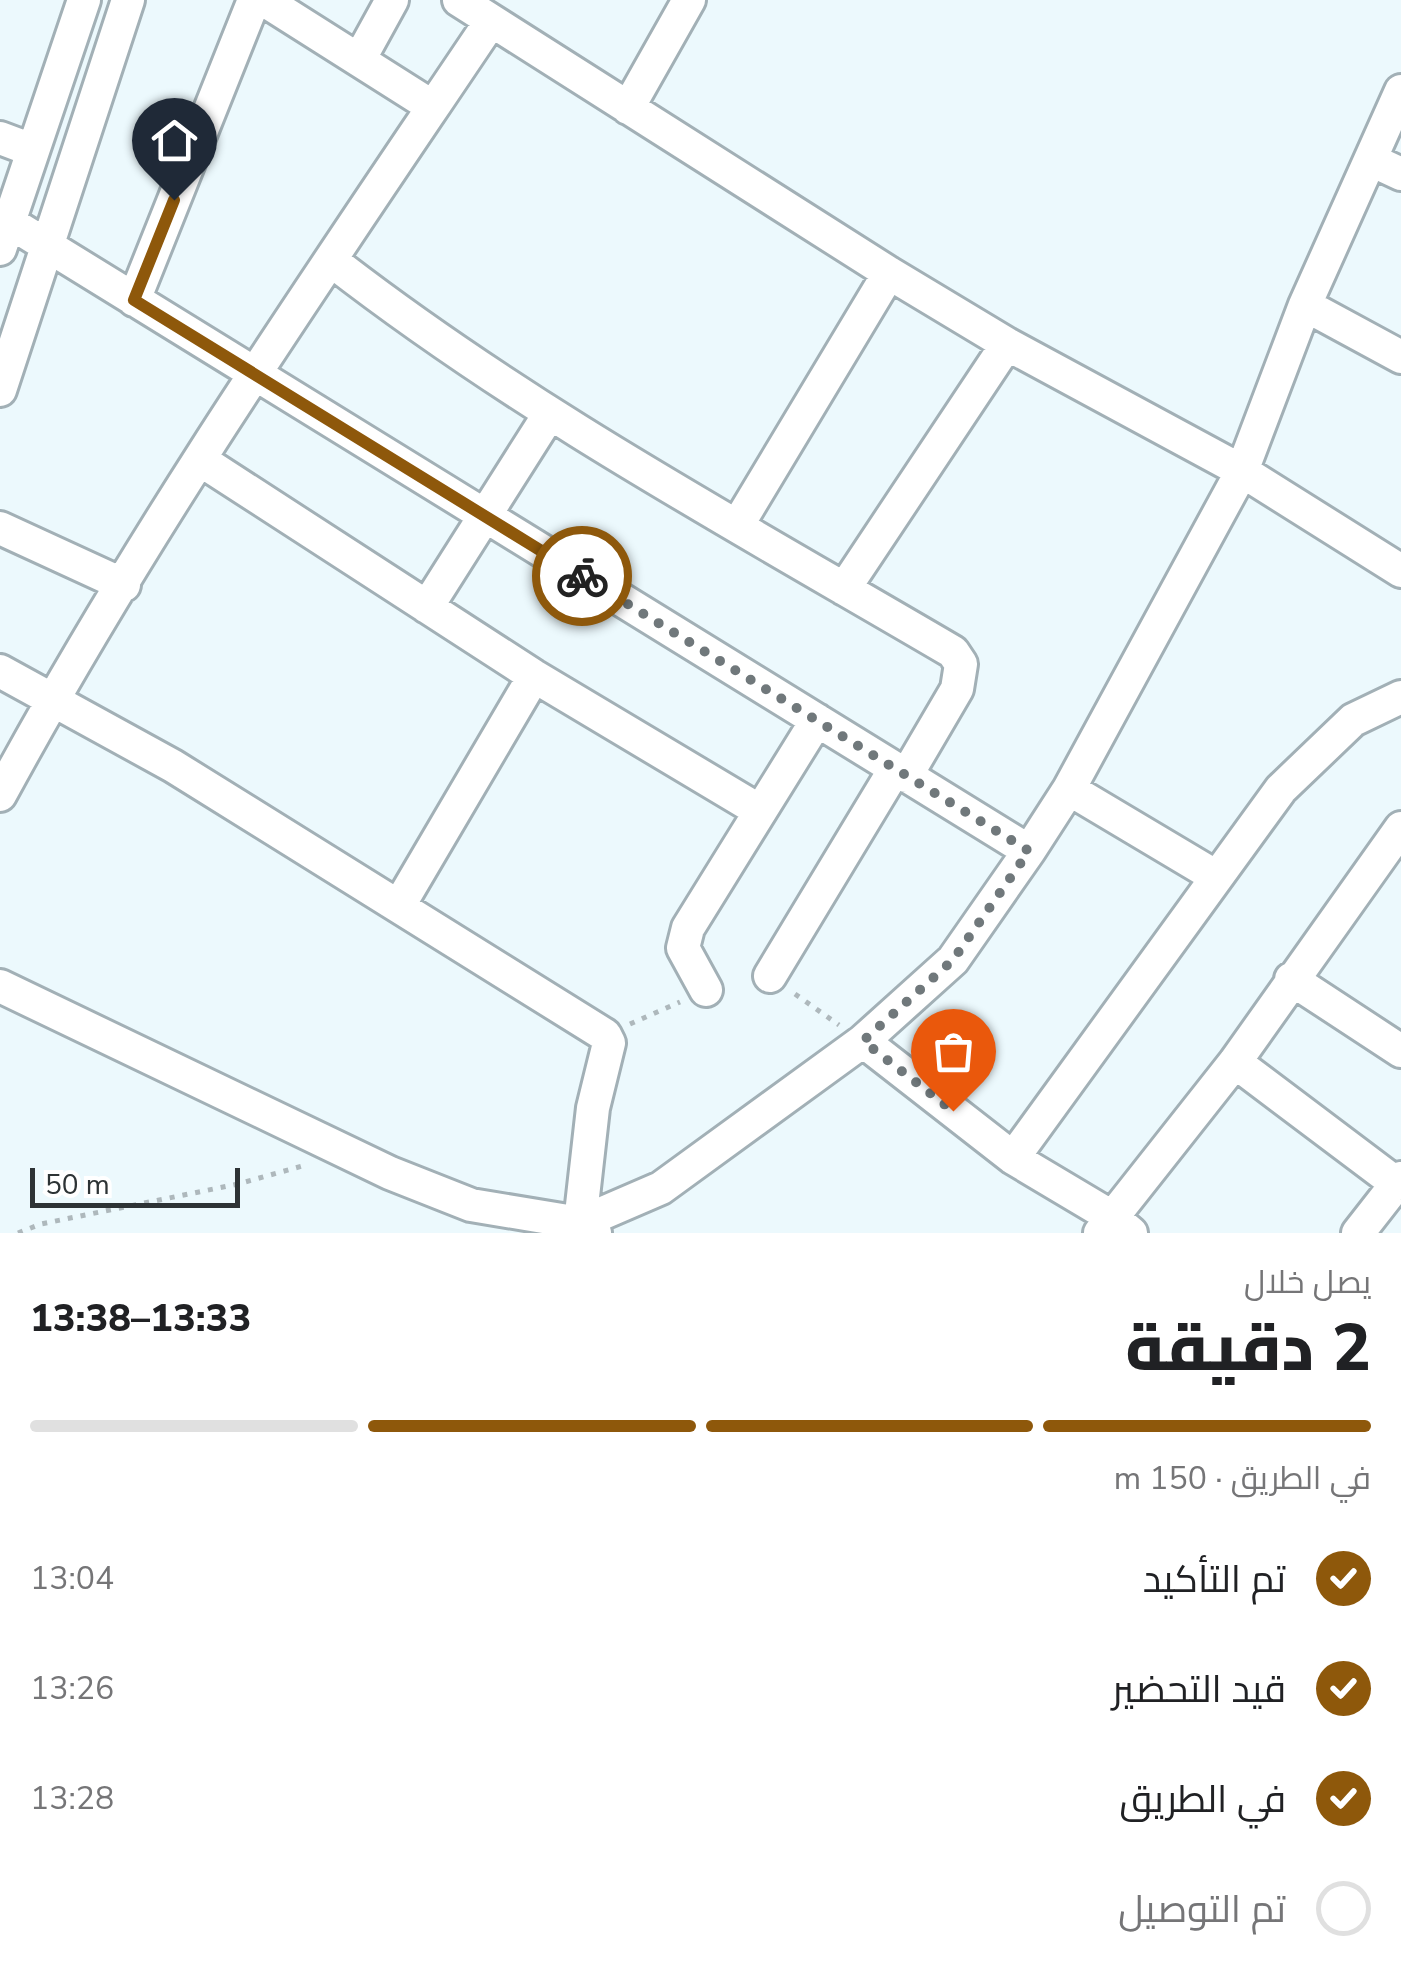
<!DOCTYPE html>
<html lang="ar">
<meta charset="utf-8">
<style>
:root{--surface:#fff;--page:#f6f6f6;--text:#202124;--muted:#757577;--line:#e0e0e0;--accent:#8e580b}
body{margin:0;font-family:"Nunito Sans",Cairo,sans-serif;background:var(--page);color:var(--text);direction:rtl;height:100vh;display:flex;flex-direction:column;font-size:38px;white-space:nowrap}
*{box-sizing:border-box;margin:0}
p{font-size:32px;color:var(--muted)}
.icon{flex:none;width:55px;height:55px;fill:none;stroke:currentColor;stroke-width:2;stroke-linecap:round;stroke-linejoin:round}
.map{position:relative;height:1233px;overflow:hidden;direction:ltr}
.drawer{display:flex;flex-direction:column;background:var(--surface);flex:1}
.drawer>*{flex:none}
.scale{position:absolute;left:30px;bottom:25px;width:210px;box-sizing:border-box;padding-left:10px;border:5px solid #2d3335;border-top:0;font-size:28px;line-height:35px;white-space:nowrap;color:#2d3335;-webkit-text-stroke:8px #fff;paint-order:stroke}
.pin{position:absolute;display:grid;place-items:center;width:85px;height:85px;color:#fff;margin:-102px -42px;border-radius:50% 50% 50% 0;rotate:-45deg;box-shadow:0 0 10px #0007}
.pin .icon{rotate:45deg}
.courier{position:absolute;display:grid;place-items:center;width:100px;height:100px;margin:-50px;border:8px solid #8e580b;border-radius:50%;background:#fff;color:#222;box-shadow:0 2px 12px #0007}
.summary em{font-style:normal;font-weight:800}
.summary div{display:flex;flex-direction:column-reverse}
.summary{display:flex;align-items:center;justify-content:space-between;height:170px;padding:0 30px}
h1{font-size:65px;font-weight:800;line-height:75px}
.bar{display:grid;grid-template-columns:repeat(4,1fr);gap:15px 10px;align-content:center;height:120px;padding:0 30px}
.bar i{height:12px;border-radius:8px;background:var(--line)}
.bar .current{background:var(--accent)}
.bar p{grid-column:span 4}
ol{padding:0 30px;list-style:none}
li{display:flex;align-items:center;gap:30px;height:110px}
li p{margin-inline-start:auto}
li .icon{padding:10px;border-radius:50%;background:var(--accent);color:#fff;stroke-width:4}
li:last-child{color:var(--muted)}
li i{width:55px;height:55px;border:5px solid var(--line);border-radius:50%}
.map>svg:first-child{display:block}
</style>
<div class="map">
<svg width="1401" height="1233" viewBox="0 0 1401 1233">
<rect width="100%" height="100%" fill="#ecf9fd"/>
<g fill="none" stroke-linecap="round" stroke-linejoin="round">
<g stroke="#a2b0b6" stroke-width="38">
<path id="street" d="M 264,0 L 433,107
M 459,0 L 889,273 L 1007,344 L 1242,471 L 1401,571
M 359,60 L 392,0
M 628,108 L 689,0
M 0,138 L 32,150
M 1371,160 L 1401,174
M 9,222 L 1029,851
M 0,249 L 84,0
M 332,261 C 525,411 742,528 953,652 L 961,664 L 957,689 L 906,776
M 134,300 L 254,0
M 1305,305 L 1401,357
M 0,390 L 128,0
M 202,461 L 534,676 L 760,811
M 737,526 L 889,273
M 0,528 L 124,585
M 844,589 L 1007,344
M 427,607 L 550,413
M 0,671 L 173,766 L 605,1035 L 609,1043 L 593,1108 L 580,1223 L 595,1233
M 1069,789 L 1215,876
M 0,795 C 145,527 321,274 491,21
M 400,904 L 534,676
M 770,976 L 895,769
M 1291,979 L 1401,1051
M 0,986 L 390,1173 L 471,1205 L 580,1223 L 661,1188 L 863,1041 L 953,960 L 1029,851 L 1069,789 L 1242,471 L 1305,305 L 1401,91
M 706,990 L 683,948 L 688,928 L 817,720
M 863,1041 L 1013,1158 L 1112,1217 L 1131,1233
M 1235,1062 L 1397,1184
M 1013,1158 L 1281,789 L 1353,720 L 1401,697
M 1100,1233 L 1235,1062 L 1401,828
M 1358,1233 L 1401,1178"/>
</g>
<path stroke="#aeb8bc" stroke-width="5" stroke-dasharray="5 8" stroke-linecap="butt" d="M 795,994 L 839,1025
M 630,1024 L 680,1002
M 18,1233 L 41,1224 L 238,1184 L 306,1165"/>
<use href="#street" stroke="#fff" stroke-width="32"/>
</g>
<g fill="none" stroke-linecap="round" stroke-linejoin="round">
<path stroke="#70787b" stroke-width="10" stroke-dasharray="0 18" d="M 582,576 L 1029,851 L 953,960 L 863,1041 L 953,1111"/>
<path stroke="#8e580b" stroke-width="12" d="M 174,200 L 134,300 L 582,576"/>
</g>
</svg>
<div class="scale">50 m</div>
<div class="pin" style="left:953px;top:1111px;background:#ea580c"><svg class="icon" aria-label="bag" viewBox="0 0 24 24"><path d="M5 8h14l-1 12H6zM9 8a3 3 0 0 1 6 0"/></svg></div>
<div class="pin" style="left:174px;top:200px;background:#1f2937"><svg class="icon" aria-label="home" viewBox="0 0 24 24"><path d="M3 11l9-7 9 7M6 9v11h12V9"/></svg></div>
<div class="courier" style="left:582px;top:576px"><svg class="icon" aria-label="bike" viewBox="0 0 24 24"><circle cx="6" cy="16" r="4"/><circle cx="18" cy="16" r="4"/><path d="M6 16l4-8h5l3 8M10 8l3 8H6M13 5h3"/></svg></div>
</div>
<section class="drawer">
<div class="summary"><div><h1>2 دقيقة</h1><p>يصل خلال</p></div><em>13:33–13:38</em></div>
<div class="bar"><i class="current"></i><i class="current"></i><i class="current"></i><i></i><p>في الطريق · 150 m</p></div>
<ol>
<li><svg class="icon" aria-label="check" viewBox="0 0 24 24"><path d="M5 12l5 5 9-10"/></svg>تم التأكيد<p>13:04</p></li>
<li><svg class="icon" aria-label="check" viewBox="0 0 24 24"><path d="M5 12l5 5 9-10"/></svg>قيد التحضير<p>13:26</p></li>
<li><svg class="icon" aria-label="check" viewBox="0 0 24 24"><path d="M5 12l5 5 9-10"/></svg>في الطريق<p>13:28</p></li>
<li><i></i>تم التوصيل</li>
</ol>
</section>
